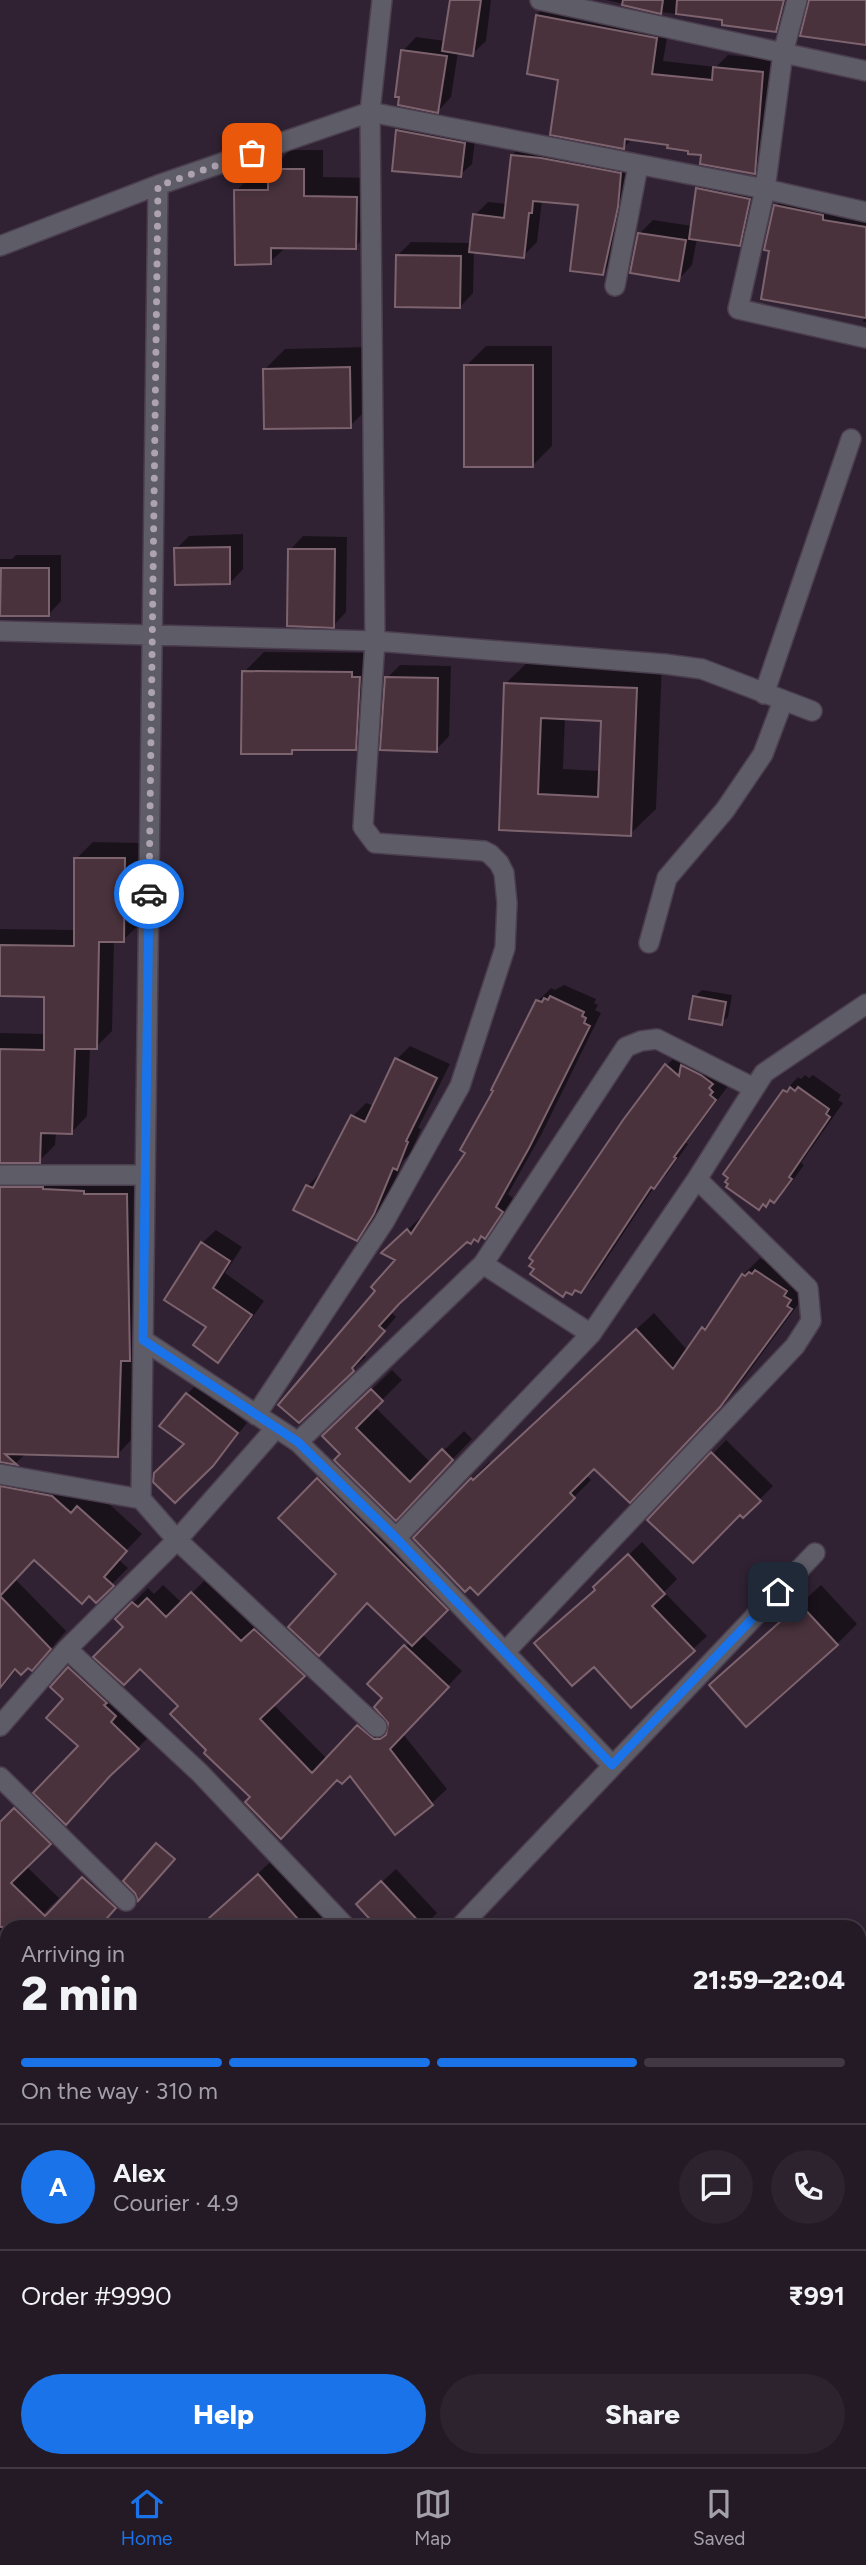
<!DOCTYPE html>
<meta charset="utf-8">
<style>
:root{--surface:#241a26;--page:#2c232e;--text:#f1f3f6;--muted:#a3a1a7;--line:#413843;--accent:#1a73e8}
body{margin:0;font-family:Figtree,sans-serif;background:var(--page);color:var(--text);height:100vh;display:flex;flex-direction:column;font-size:26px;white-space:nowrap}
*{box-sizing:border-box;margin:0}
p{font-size:23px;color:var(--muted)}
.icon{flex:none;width:38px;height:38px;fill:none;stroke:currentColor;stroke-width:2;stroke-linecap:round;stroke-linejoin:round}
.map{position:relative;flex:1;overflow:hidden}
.drawer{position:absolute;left:0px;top:1920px;width:866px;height:548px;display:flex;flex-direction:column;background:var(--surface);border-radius:21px 21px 0 0;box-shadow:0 4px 18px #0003,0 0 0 2px var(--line)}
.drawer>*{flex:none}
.pin{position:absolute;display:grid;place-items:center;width:60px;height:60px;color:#fff;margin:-30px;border-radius:14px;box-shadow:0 4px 10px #0006}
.courier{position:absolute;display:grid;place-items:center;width:70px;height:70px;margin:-35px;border:5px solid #1a73e8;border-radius:50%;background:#fff;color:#222;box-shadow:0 2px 9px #0007}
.headline em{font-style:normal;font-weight:800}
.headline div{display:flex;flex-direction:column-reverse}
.headline{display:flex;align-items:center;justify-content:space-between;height:119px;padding:0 21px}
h1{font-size:46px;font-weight:800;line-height:52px}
.bar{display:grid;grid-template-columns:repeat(4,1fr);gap:10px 7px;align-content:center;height:84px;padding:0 21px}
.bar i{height:9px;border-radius:5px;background:var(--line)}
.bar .on{background:var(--accent)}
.bar p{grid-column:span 4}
.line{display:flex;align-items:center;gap:18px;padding:0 21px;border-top:2px solid var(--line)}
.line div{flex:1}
.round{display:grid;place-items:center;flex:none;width:74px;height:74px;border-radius:37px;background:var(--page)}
.cta{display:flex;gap:14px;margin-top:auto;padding:14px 21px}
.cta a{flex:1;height:80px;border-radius:42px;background:var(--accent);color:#fff;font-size:28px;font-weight:800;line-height:80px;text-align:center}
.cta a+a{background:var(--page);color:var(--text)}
.menu{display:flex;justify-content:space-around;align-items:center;height:98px;border-top:2px solid var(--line);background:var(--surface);font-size:19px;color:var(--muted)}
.menu a{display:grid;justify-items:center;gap:4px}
.menu .on{color:var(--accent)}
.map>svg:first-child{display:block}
</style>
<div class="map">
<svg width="866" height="2467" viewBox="0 0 866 2467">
<rect width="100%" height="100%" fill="#302233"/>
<path fill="#0007" fill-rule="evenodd" d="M 451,0 L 491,0 L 486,41 L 472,54 L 458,52 L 451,97 L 438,111 L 403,51 L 416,37 L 445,41 Z
M 551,0 L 669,26 L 663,61 L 716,67 L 728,55 L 775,60 L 767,160 L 754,173 L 670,143 L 633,138 L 624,147 L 560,78 L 529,73 L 538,13 Z
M 606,0 L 793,0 L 788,17 L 775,30 L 724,19 L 660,12 Z
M 409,119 L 476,132 L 472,164 L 460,175 L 398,130 Z
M 526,142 L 634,160 L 616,259 L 603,273 L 580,204 L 542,200 L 537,242 L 523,256 L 474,251 L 473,293 L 460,307 L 397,256 L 411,242 L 472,243 L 475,215 L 488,202 L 507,204 L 512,155 Z
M 290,150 L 323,150 L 323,177 L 376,178 L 375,227 L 355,247 L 286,247 L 270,262 L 236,191 L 256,171 L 270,171 Z
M 711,175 L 763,185 L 752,231 L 739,245 L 697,238 L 692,265 L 679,279 L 639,234 L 653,220 L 692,226 L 698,189 Z
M 792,189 L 866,208 L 866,322 L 863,322 L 864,316 L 776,206 Z
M 486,346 L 552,346 L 552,446 L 532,466 L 466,366 Z
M 369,347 L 370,406 L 350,426 L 265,369 L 285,349 Z
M 243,534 L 243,569 L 230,583 L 176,549 L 189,536 Z
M 303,536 L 347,537 L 346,612 L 333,626 L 290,550 Z
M 16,555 L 61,555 L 61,601 L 48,615 L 0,614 L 0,559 L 12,559 Z
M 264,652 L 371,653 L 375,728 L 355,748 L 295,748 L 291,753 L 244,672 Z
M 532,658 L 662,663 L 656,809 L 630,834 L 500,829 L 506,683 ZM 565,717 L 603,719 L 601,771 L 563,769 Z
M 400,665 L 451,666 L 449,736 L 436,750 L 387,678 Z
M 93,842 L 141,843 L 140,924 L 123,940 L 114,940 L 112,1031 L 96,1047 L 90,1047 L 87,1116 L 71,1133 L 56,1132 L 55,1145 L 39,1161 L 4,1161 L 6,1165 L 143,1178 L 133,1438 L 117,1455 L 26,1453 L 16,1463 L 3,1461 L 14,1470 L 95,1491 L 142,1534 L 118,1559 L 128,1568 L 96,1600 L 35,1558 L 15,1579 L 66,1631 L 48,1652 L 28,1665 L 17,1669 L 0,1690 L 0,1033 L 46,1034 L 46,995 L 0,994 L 0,929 L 75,930 L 76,859 Z
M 564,985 L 596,999 L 594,1003 L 598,1005 L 595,1010 L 601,1013 L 542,1133 L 508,1194 L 514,1199 L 498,1224 L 485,1236 L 482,1235 L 467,1239 L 405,1297 L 391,1312 L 396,1317 L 363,1355 L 366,1357 L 299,1421 L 398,1260 L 396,1241 L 420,1218 L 422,1220 L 468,1152 L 538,1001 L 551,988 L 555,990 Z
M 702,990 L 732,995 L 728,1017 L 721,1023 L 695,997 Z
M 410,1046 L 450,1064 L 418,1128 L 421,1129 L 410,1154 L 403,1161 L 387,1199 L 370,1226 L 356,1239 L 295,1210 L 308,1186 L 321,1172 L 353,1116 L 366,1103 L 374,1106 L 397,1059 Z
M 680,1052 L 728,1086 L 686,1143 L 688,1144 L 667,1174 L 654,1187 L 594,1278 L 581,1291 L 667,1065 Z
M 805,1075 L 809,1078 L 813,1075 L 841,1095 L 838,1100 L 843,1103 L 801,1163 L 804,1165 L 788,1187 L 774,1201 L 771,1199 L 766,1204 L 726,1174 L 785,1091 L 798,1077 L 801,1079 Z
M 216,1230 L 242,1247 L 225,1273 L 264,1301 L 231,1347 L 217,1361 L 208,1327 L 202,1243 Z
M 767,1256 L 808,1291 L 737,1388 L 646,1484 L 594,1467 L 586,1475 L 591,1480 L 478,1593 L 472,1479 L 489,1462 L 491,1464 L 654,1313 L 688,1351 L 703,1329 L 716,1316 L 743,1275 L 760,1258 L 763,1260 Z
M 392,1370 L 402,1380 L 375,1407 L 431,1463 L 464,1431 L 472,1439 L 415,1498 L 342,1454 L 344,1416 Z
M 197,1384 L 247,1423 L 223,1453 L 186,1444 L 187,1394 Z
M 726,1440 L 773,1486 L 743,1516 L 740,1513 L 650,1520 Z
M 331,1466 L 459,1596 L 422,1634 L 462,1671 L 403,1734 L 447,1789 L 432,1803 L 395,1832 L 351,1774 L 252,1797 L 209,1750 L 125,1626 L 117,1619 L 148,1588 L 154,1594 L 163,1585 L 182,1603 L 207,1578 L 318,1660 L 273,1704 L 327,1759 L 373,1712 L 392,1727 L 385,1698 L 370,1684 L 410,1642 L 281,1518 Z
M 642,1542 L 677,1579 L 664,1592 L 707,1636 L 632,1706 L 594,1665 L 536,1643 L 597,1589 L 609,1574 Z
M 821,1585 L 857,1624 L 837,1644 L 711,1685 Z
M 83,1654 L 151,1735 L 118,1767 L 64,1825 L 66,1827 L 26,1866 L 59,1898 L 30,1927 L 7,1927 L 7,1950 L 4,1953 L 7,1975 L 0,1982 L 0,1824 L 32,1793 L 33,1795 L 80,1746 L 66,1699 L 52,1687 Z
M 284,1850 L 354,1927 L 198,1927 Z
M 396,1869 L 437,1913 L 423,1927 L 372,1891 Z
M 0,2016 L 7,2023 L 7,2043 L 0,2050 Z
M 859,2027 L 866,2036 L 866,2310 L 859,2313 Z
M 7,2224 L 7,2255 L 0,2260 L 0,2229 Z
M 84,2460 L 177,2460 L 179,2467 L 68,2467 Z
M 386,2460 L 494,2460 L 468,2467 L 388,2467 Z"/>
<path fill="#49323c" stroke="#7d636e" stroke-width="2" fill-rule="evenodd" d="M 450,0 L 481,0 L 473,56 L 442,51 Z
M 623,0 L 663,0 L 661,14 L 622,5 Z
M 677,0 L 784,0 L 776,32 L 722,25 L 722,20 L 676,14 Z
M 809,0 L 866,0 L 866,45 L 800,36 Z
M 536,15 L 657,38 L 652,74 L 712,80 L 713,67 L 763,72 L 755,174 L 700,164 L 701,155 L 688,154 L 688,151 L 667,148 L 668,145 L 625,139 L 624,149 L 550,135 L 558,80 L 527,74 Z
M 401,50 L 447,56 L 438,113 L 398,105 L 399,97 L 395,97 Z
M 396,130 L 465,143 L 461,177 L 392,171 Z
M 511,155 L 541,158 L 621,173 L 618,207 L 603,275 L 570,271 L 578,205 L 533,201 L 532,213 L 529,213 L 524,258 L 469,252 L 473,214 L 504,218 Z
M 268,169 L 304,169 L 304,196 L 357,197 L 356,249 L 271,248 L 271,264 L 235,265 L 234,190 L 268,190 Z
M 696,188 L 750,199 L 740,246 L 689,239 Z
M 774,205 L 823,215 L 823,220 L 866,227 L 866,318 L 761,299 L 769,251 L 764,250 Z
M 638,233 L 686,240 L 679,281 L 630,273 Z
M 396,255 L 461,256 L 460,308 L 395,307 Z
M 464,365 L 533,365 L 533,467 L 464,467 Z
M 350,367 L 351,428 L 264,429 L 263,369 Z
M 230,547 L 230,584 L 175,585 L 174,548 Z
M 288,549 L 335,549 L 334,628 L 287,626 Z
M 1,568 L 49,568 L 49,616 L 0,616 Z
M 242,671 L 352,672 L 352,677 L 360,677 L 356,750 L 292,750 L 292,754 L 241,754 Z
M 385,677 L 438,678 L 437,752 L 380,750 Z
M 504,683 L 637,688 L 631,836 L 499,830 ZM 541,718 L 601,721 L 598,797 L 538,794 Z
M 74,858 L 125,858 L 124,942 L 99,942 L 97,1049 L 75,1049 L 72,1134 L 41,1133 L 40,1163 L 0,1163 L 0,1049 L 44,1050 L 44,997 L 0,996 L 0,945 L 74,946 Z
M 550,996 L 584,1012 L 582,1016 L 586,1018 L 584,1023 L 590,1026 L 529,1148 L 496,1207 L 503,1212 L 485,1239 L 481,1236 L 478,1242 L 474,1239 L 471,1244 L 467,1242 L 399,1304 L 379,1326 L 385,1331 L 352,1368 L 354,1371 L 299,1423 L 278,1405 L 375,1291 L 371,1287 L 395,1260 L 381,1253 L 407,1229 L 411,1234 L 465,1153 L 460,1150 L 493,1091 L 491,1090 L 536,1000 L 542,1002 L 544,998 L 548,1000 Z
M 693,996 L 726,1002 L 722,1025 L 689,1019 Z
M 395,1058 L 437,1078 L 406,1141 L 408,1142 L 397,1170 L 393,1168 L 374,1214 L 357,1241 L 293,1210 L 306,1185 L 313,1188 L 351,1115 L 365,1122 Z
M 665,1064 L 679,1076 L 681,1065 L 701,1075 L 713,1084 L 709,1088 L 713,1092 L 710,1095 L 716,1100 L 674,1157 L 676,1158 L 654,1189 L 651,1187 L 581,1293 L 575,1290 L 572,1295 L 566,1292 L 563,1297 L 530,1274 L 534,1269 L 529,1266 L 533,1261 L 529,1258 L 623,1120 Z
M 790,1087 L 795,1091 L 798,1087 L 829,1109 L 826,1114 L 830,1117 L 789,1177 L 792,1179 L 774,1203 L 770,1200 L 766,1207 L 763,1204 L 759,1210 L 726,1187 L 728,1184 L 725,1182 L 728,1178 L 723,1174 L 783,1090 L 787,1092 Z
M 0,1187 L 43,1187 L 43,1189 L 84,1191 L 84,1194 L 127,1194 L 130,1361 L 121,1361 L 118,1457 L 5,1454 L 17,1465 L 0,1462 Z
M 201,1242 L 230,1261 L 213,1288 L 252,1315 L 218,1363 L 193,1345 L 206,1327 L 164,1300 Z
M 755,1270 L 787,1291 L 784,1296 L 791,1300 L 787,1306 L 792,1309 L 720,1407 L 630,1503 L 594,1469 L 570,1493 L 575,1498 L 478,1595 L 470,1587 L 465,1592 L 413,1538 L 471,1478 L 473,1480 L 636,1329 L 673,1369 L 702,1327 L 705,1330 L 742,1274 L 745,1276 L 749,1272 L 752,1274 Z
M 371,1389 L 383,1401 L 356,1428 L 410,1482 L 442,1449 L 453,1460 L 396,1521 L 334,1460 L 340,1454 L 322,1436 Z
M 186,1393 L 238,1433 L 213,1466 L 175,1503 L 153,1482 L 154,1473 L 184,1444 L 159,1426 Z
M 711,1452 L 761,1501 L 743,1518 L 740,1515 L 693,1563 L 647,1520 Z
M 317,1478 L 448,1610 L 412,1646 L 367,1603 L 319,1656 L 288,1627 L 336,1574 L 278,1518 Z
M 0,1486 L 52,1496 L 71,1513 L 77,1506 L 127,1551 L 104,1577 L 114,1586 L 96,1603 L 89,1596 L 82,1604 L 34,1560 L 0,1596 L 51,1649 L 32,1671 L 28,1668 L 21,1675 L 15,1669 L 0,1688 Z
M 628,1554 L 665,1594 L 652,1606 L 695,1651 L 631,1708 L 594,1667 L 572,1686 L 534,1643 L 595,1590 L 593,1587 Z
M 191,1592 L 241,1641 L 254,1629 L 305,1676 L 260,1719 L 312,1773 L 357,1725 L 374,1739 L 380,1739 L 386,1735 L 388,1723 L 374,1707 L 382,1698 L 367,1684 L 404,1645 L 449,1687 L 390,1749 L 433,1805 L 395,1835 L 350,1776 L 342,1784 L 337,1780 L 281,1839 L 245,1802 L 250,1797 L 204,1753 L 206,1750 L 170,1714 L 178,1706 L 140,1669 L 124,1685 L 93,1657 L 123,1627 L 115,1619 L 132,1602 L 138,1607 L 147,1598 L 166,1617 Z
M 800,1604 L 838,1645 L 746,1727 L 709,1685 Z
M 68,1667 L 107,1703 L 104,1705 L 116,1716 L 111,1722 L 139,1749 L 110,1776 L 66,1825 L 33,1793 L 78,1746 L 46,1718 L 63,1699 L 50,1687 Z
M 14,1808 L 51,1844 L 11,1883 L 45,1916 L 82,1877 L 116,1908 L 99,1927 L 0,1927 L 0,1822 Z
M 156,1843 L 175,1859 L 138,1901 L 135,1893 L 123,1881 Z
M 258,1874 L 305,1927 L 199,1927 Z
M 381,1881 L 424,1927 L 377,1927 L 356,1904 Z"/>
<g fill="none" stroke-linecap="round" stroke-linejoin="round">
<g stroke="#4b3e4e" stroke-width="22">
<path id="minor" d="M 540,0 L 866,71
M 797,0 L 783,53 L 765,189 L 738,309 L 866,338
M 0,246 L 158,185 L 370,112 L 765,189 L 866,212
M 615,286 L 638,166
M 0,631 L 375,641 L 665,664 L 702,669 L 812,711
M 764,694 L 851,439
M 649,943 L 667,878 L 725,810 L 763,754 L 783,701
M 0,1175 L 145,1175
M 591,1334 L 483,1264 L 626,1047 L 641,1041 L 657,1039 L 754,1088
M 143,1340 L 298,1442 L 396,1538 L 612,1765
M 256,1415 L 384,1222 L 460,1086 L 505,948 L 507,903 L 504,873 L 499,863 L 490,854 L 484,851 L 375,843 L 363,827 L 375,641 L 370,112 L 382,0
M 298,1442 L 483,1264
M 0,1474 L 141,1499 L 177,1540 L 377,1727
M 141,1499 L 158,185
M 396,1538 L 591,1334 L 697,1179 L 764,1073 L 866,1004
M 67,1649 L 200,1773 L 346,1927
M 505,1652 L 795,1346 L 811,1321 L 808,1288 L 697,1179
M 0,1726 L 67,1649 L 177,1540 L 276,1428
M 0,1777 L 126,1901
M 460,1927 L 815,1553
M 0,1974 L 7,1981
M 0,2311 L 7,2305"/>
</g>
<use href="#minor" stroke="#5e5c67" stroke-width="19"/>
</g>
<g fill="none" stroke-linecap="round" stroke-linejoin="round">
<path stroke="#ada2af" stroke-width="7" stroke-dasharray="0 12.6" d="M 149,894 L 158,186 L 252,153"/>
<path stroke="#1a73e8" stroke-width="9" d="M 149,894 L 143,1340 L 298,1442 L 396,1538 L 612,1765 L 778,1592"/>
</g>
</svg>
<div class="pin" style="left:252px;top:153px;background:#ea580c"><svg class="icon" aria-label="bag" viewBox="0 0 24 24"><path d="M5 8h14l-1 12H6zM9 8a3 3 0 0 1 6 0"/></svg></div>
<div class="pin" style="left:778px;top:1592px;background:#1f2937"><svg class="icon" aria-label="home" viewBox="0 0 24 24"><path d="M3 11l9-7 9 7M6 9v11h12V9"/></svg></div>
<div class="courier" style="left:149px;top:894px"><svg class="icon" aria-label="car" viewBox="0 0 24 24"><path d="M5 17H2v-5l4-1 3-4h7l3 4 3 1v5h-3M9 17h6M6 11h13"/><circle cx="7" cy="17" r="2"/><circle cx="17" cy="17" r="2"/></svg></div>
<section class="drawer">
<div class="headline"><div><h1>2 min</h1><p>Arriving in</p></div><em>21:59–22:04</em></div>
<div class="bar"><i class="on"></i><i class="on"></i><i class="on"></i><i></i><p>On the way · 310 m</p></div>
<div class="line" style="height:126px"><b class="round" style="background:var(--accent);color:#fff">A</b><div><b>Alex</b><p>Courier · 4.9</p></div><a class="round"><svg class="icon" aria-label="chat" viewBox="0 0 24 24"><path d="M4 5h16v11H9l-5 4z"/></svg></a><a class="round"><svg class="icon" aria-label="phone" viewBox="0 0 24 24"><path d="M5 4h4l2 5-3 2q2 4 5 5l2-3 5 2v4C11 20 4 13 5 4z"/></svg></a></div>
<div class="line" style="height:91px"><div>Order #9990</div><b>₹991</b></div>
<div class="cta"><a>Help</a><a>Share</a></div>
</section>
</div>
<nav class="menu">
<a class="on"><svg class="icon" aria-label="home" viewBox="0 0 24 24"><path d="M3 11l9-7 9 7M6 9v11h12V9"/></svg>Home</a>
<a><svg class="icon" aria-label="map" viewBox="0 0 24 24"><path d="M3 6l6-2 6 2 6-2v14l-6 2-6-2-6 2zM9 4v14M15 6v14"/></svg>Map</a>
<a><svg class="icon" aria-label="saved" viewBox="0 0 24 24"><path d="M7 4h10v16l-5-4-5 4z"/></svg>Saved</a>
</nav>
